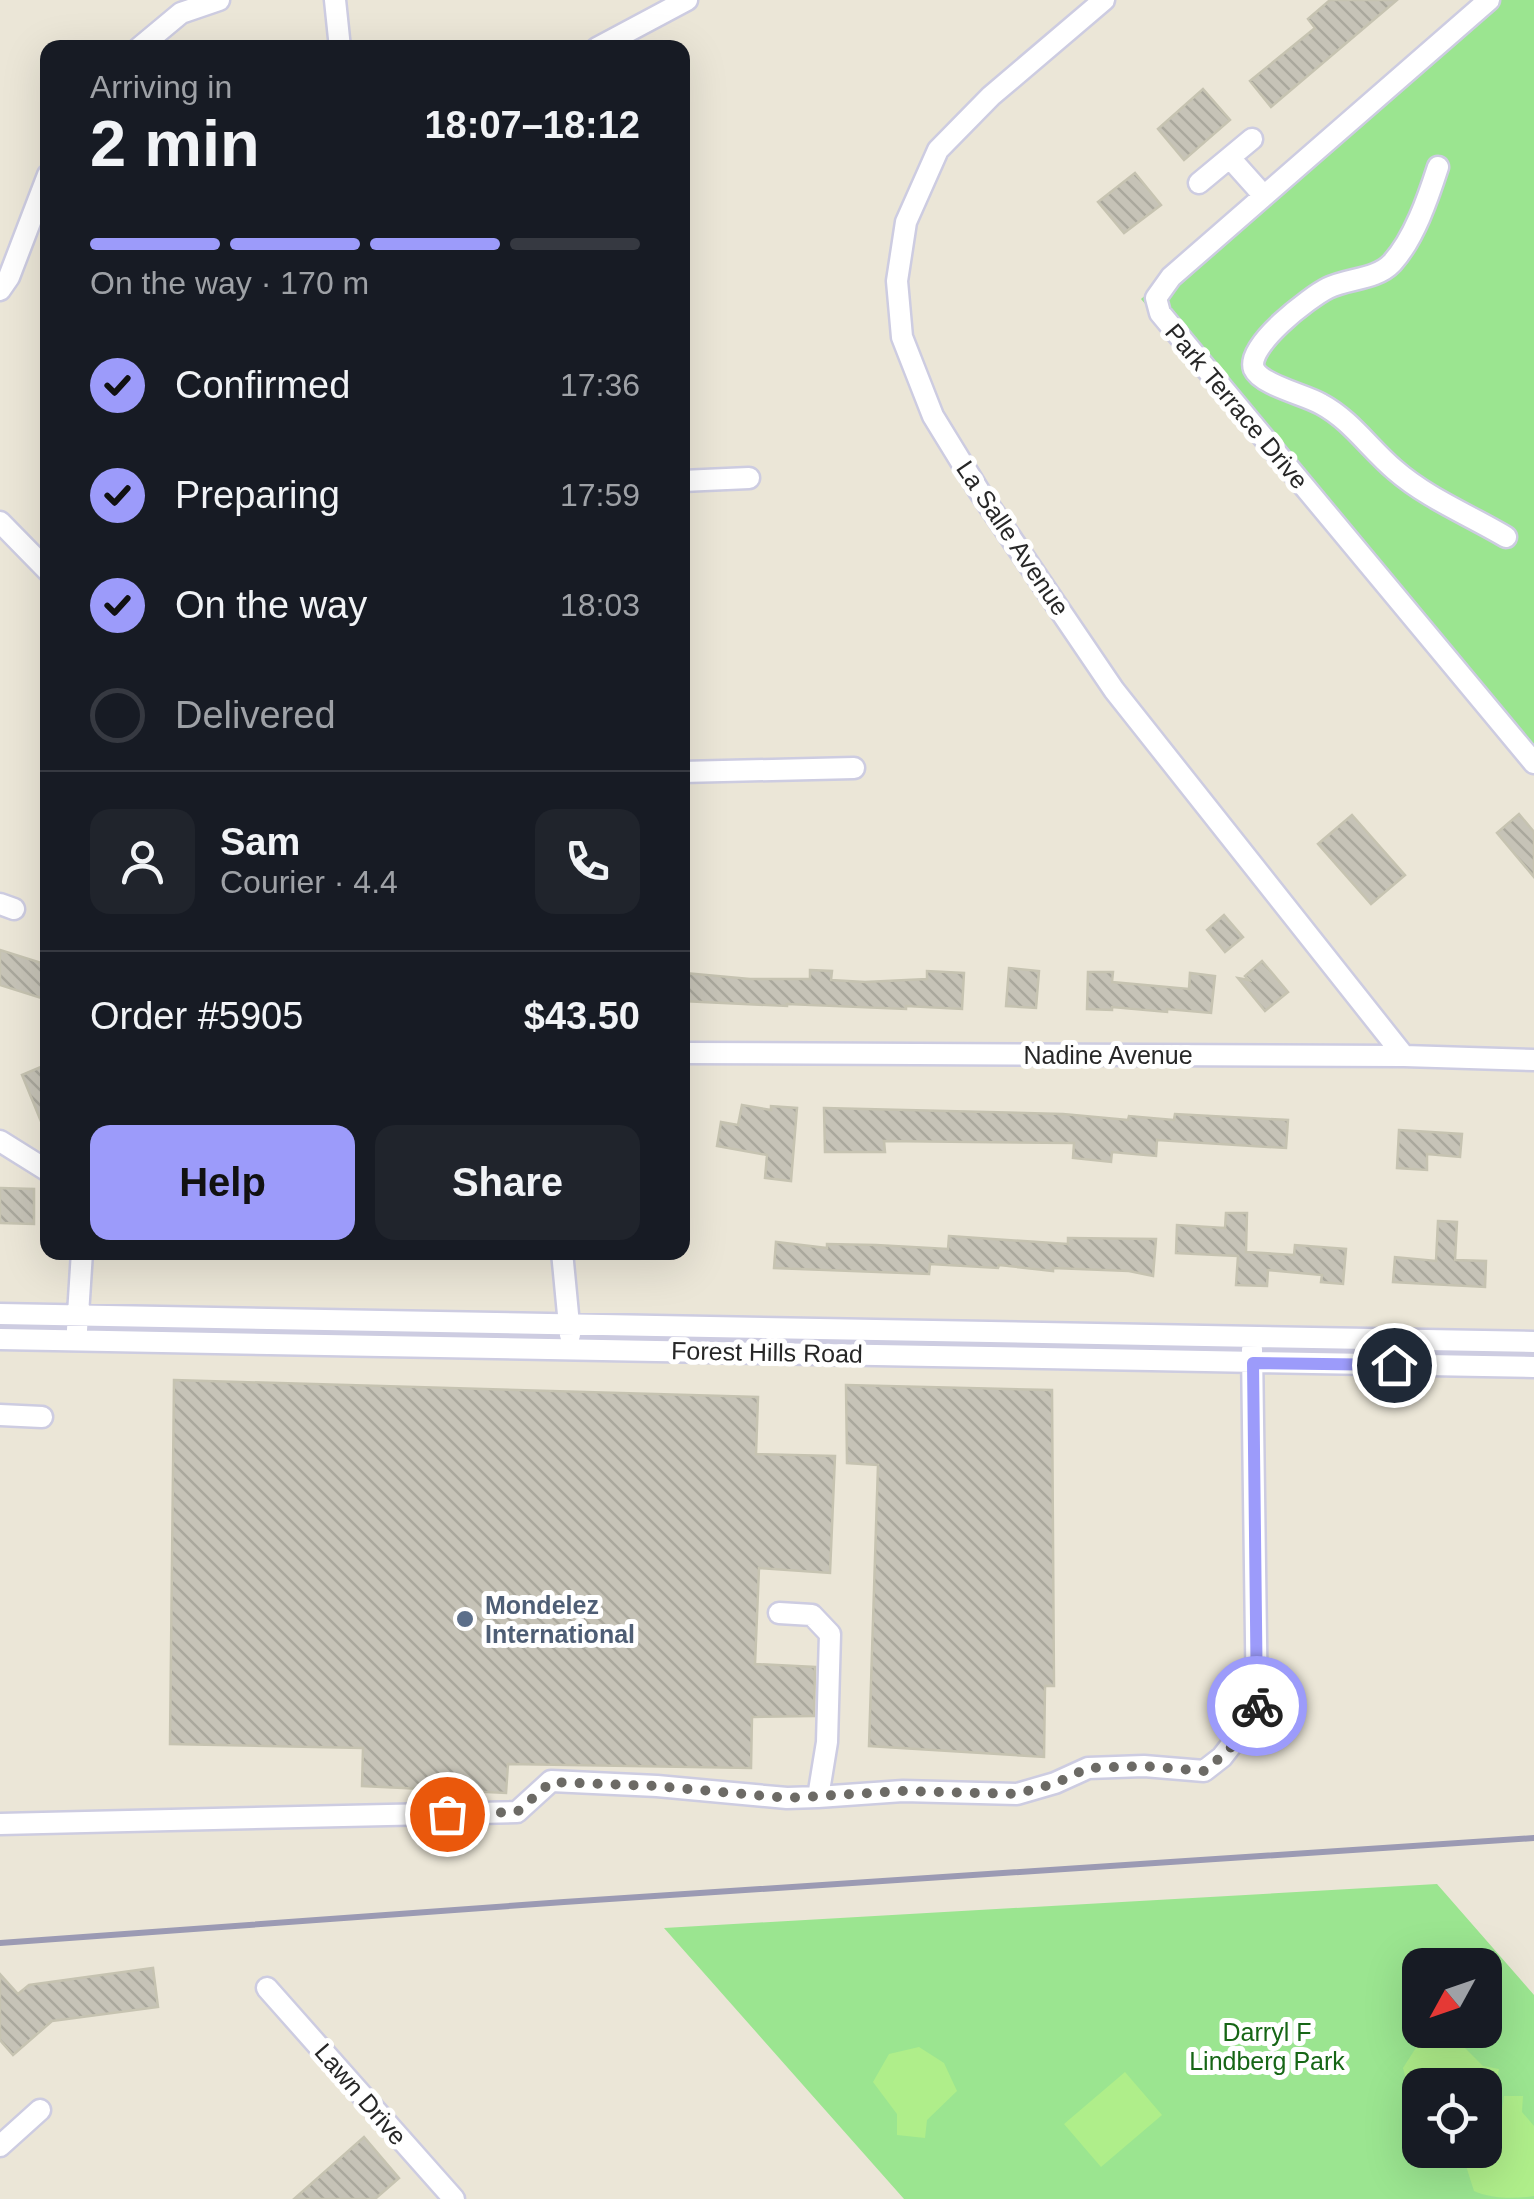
<!DOCTYPE html>
<meta charset="utf-8">
<style>
:root{--surface:#171b24;--page:#20242c;--text:#f1f3f6;--muted:#9ea1a6;--line:#363941;--accent:#9c9bfa}
body{margin:0;font-family:Arial,sans-serif;background:var(--page);color:var(--text);height:100vh;display:flex;flex-direction:column;font-size:38px;white-space:nowrap}
*{box-sizing:border-box;margin:0}
p{font-size:32px;color:var(--muted)}
.icon{flex:none;width:55px;height:55px;fill:none;stroke:currentColor;stroke-width:2;stroke-linecap:round;stroke-linejoin:round}
.map{position:relative;flex:1;overflow:hidden}
.details{position:absolute;left:40px;top:40px;width:650px;height:1220px;display:flex;flex-direction:column;background:var(--surface);border-radius:20px;box-shadow:0 10px 40px #0002}
.details>*{flex:none}
.needle{width:65px;rotate:230deg}
.buttons{position:absolute;left:1402px;top:1948px;display:grid;gap:20px}
.buttons a{display:grid;place-items:center;width:100px;height:100px;border-radius:20px;background:var(--surface);box-shadow:0 10px 40px #0002;font-size:50px}
.pin{position:absolute;display:grid;place-items:center;width:85px;height:85px;color:#fff;margin:-42px;border:5px solid #fff;border-radius:50%;box-shadow:0 2px 10px #0007}
.courier{position:absolute;display:grid;place-items:center;width:100px;height:100px;margin:-50px;border:8px solid #9c9bfa;border-radius:50%;background:#fff;color:#222;box-shadow:0 2px 12px #0007}
.overview em{font-style:normal;font-weight:700}
.overview div{display:flex;flex-direction:column-reverse}
.overview{display:flex;align-items:center;justify-content:space-between;height:170px;padding:0 50px}
h1{font-size:65px;font-weight:700;line-height:75px}
.bar{display:grid;grid-template-columns:repeat(4,1fr);gap:15px 10px;align-content:center;height:120px;padding:0 50px}
.bar i{height:12px;border-radius:8px;background:var(--line)}
.bar .active{background:var(--accent)}
.bar p{grid-column:span 4}
.line{display:flex;align-items:center;gap:25px;padding:0 50px;border-top:2px solid var(--line)}
.line div{flex:1}
.round{display:grid;place-items:center;flex:none;width:105px;height:105px;border-radius:20px;background:var(--page)}
ol{padding:0 50px;list-style:none}
li{display:flex;align-items:center;gap:30px;height:110px}
li p{margin-inline-start:auto}
li .icon{padding:10px;border-radius:50%;background:var(--accent);color:#111;stroke-width:4}
li:last-child{color:var(--muted)}
li i{width:55px;height:55px;border:5px solid var(--line);border-radius:50%}
.button{display:flex;gap:20px;margin-top:auto;padding:20px 50px}
.button a{flex:1;height:115px;border-radius:20px;background:var(--accent);color:#111;font-size:40px;font-weight:700;line-height:115px;text-align:center}
.button a+a{background:var(--page);color:var(--text)}
.map>svg:first-child{display:block}
</style>
<div class="map">
<svg width="1534" height="2199" viewBox="0 0 1534 2199">
<defs>
<pattern id="building-back-hatch" width="6" height="6" patternUnits="userSpaceOnUse" patternTransform="scale(2.5)"><rect width="6" height="6" fill="#c6c3b7"/><path d="M-1 5l2 2M0 0l6 6M5-1l2 2" fill="none" stroke="#aaa89d"/></pattern>
</defs>
<rect width="100%" height="100%" fill="#ebe6d7"/>
<path fill="#9be590" fill-rule="evenodd" d="M 1499,0 L 1534,0 L 1534,759 L 1141,299 Z
M 1437,1884 L 1534,1995 L 1534,2199 L 904,2199 L 664,1928 ZM 1420,1965 L 1485,1965 L 1485,2030 L 1420,2030 ZM 1420,2085 L 1485,2085 L 1485,2150 L 1420,2150 Z"/>
<path fill="#afee8a" d="M 1447,2030 L 1483,2066 L 1499,2069 L 1495,2087 L 1420,2085 L 1420,2104 L 1411,2099 L 1403,2068 L 1419,2043 Z
M 919,2047 L 944,2063 L 957,2091 L 927,2120 L 925,2138 L 897,2135 L 897,2114 L 873,2082 L 889,2054 Z
M 1125,2072 L 1162,2115 L 1101,2167 L 1064,2124 Z
M 1504,2096 L 1523,2096 L 1522,2112 L 1534,2126 L 1534,2196 C 1515,2199 1492,2199 1474,2191 L 1461,2150 L 1485,2150 L 1485,2127 L 1502,2111 Z"/>
<path fill="url(#building-back-hatch)" stroke="#c6c3b1" stroke-width="2.5" d="M 1330,0 L 1397,0 L 1271,107 L 1250,81 L 1315,28 L 1308,19 Z
M 1203,89 L 1230,120 L 1184,160 L 1158,129 Z
M 1135,173 L 1161,205 L 1124,233 L 1098,202 Z
M 1519,814 L 1534,832 L 1534,877 L 1497,833 Z
M 1352,815 L 1405,875 L 1371,904 L 1318,844 Z
M 1224,915 L 1243,937 L 1225,952 L 1207,930 Z
M 0,950 L 48,965 L 41,998 L 0,985 Z
M 1262,961 L 1288,992 L 1265,1011 L 1238,978 L 1249,980 L 1245,976 Z
M 1009,968 L 1039,971 L 1036,1008 L 1006,1006 Z
M 810,970 L 832,971 L 831,980 L 865,982 L 927,979 L 927,971 L 964,973 L 962,1009 L 906,1006 L 906,1009 L 787,1004 L 787,1006 L 683,1001 L 686,973 L 750,979 L 810,979 Z
M 1088,972 L 1113,972 L 1112,982 L 1189,989 L 1190,973 L 1215,976 L 1211,1013 L 1167,1009 L 1167,1012 L 1112,1007 L 1112,1010 L 1087,1009 Z
M 48,1064 L 48,1136 L 47,1136 L 22,1075 Z
M 742,1105 L 771,1110 L 771,1106 L 797,1108 L 791,1181 L 765,1178 L 767,1155 L 717,1146 L 721,1122 L 738,1125 Z
M 824,1108 L 1063,1114 L 1128,1120 L 1129,1116 L 1174,1120 L 1175,1114 L 1288,1120 L 1286,1148 L 1157,1140 L 1156,1156 L 1112,1152 L 1111,1162 L 1073,1158 L 1074,1143 L 884,1141 L 885,1152 L 825,1152 Z
M 1399,1130 L 1462,1134 L 1460,1157 L 1427,1154 L 1427,1170 L 1397,1168 Z
M 0,1188 L 34,1189 L 34,1224 L 0,1223 Z
M 1226,1213 L 1247,1213 L 1246,1252 L 1294,1255 L 1295,1245 L 1346,1249 L 1343,1284 L 1321,1282 L 1322,1275 L 1268,1270 L 1267,1286 L 1236,1285 L 1238,1256 L 1176,1253 L 1177,1225 L 1225,1228 Z
M 1438,1221 L 1457,1222 L 1455,1260 L 1486,1261 L 1485,1287 L 1393,1282 L 1395,1257 L 1436,1261 Z
M 949,1236 L 1068,1244 L 1068,1238 L 1156,1239 L 1153,1276 L 1129,1271 L 1053,1268 L 1053,1271 L 999,1265 L 998,1268 L 930,1264 L 929,1274 L 774,1268 L 776,1242 L 827,1248 L 827,1244 L 876,1245 L 948,1249 Z
M 174,1380 L 758,1397 L 756,1454 L 835,1456 L 830,1573 L 759,1568 L 755,1664 L 815,1667 L 814,1716 L 752,1717 L 751,1768 L 508,1764 L 506,1793 L 362,1786 L 363,1748 L 170,1744 Z
M 846,1385 L 1052,1390 L 1054,1686 L 1045,1686 L 1044,1757 L 869,1746 L 878,1465 L 847,1463 Z
M 153,1968 L 158,2007 L 52,2021 L 13,2055 L 0,2040 L 0,1974 L 18,1994 L 29,1985 Z
M 364,2137 L 399,2178 L 375,2199 L 294,2199 Z"/>
<g fill="none" stroke-linecap="round" stroke-linejoin="round">
<g stroke="#cdcce1" stroke-width="25">
<path id="minor" d="M 335,0 L 340,48
M 1104,0 L 991,96 L 938,150 L 906,222 L 897,281 L 902,337 L 933,416 L 979,491 L 1114,690 L 1404,1056
M 1489,0 L 1171,277 L 1156,298 L 1160,313 L 1534,763
M 139,48 L 181,13 L 219,0
M 597,48 L 687,0
M 1230,158 L 1264,196
M 1438,167 C 1428,198 1414,239 1392,263 C 1376,280 1348,278 1328,288 C 1310,297 1245,346 1254,369 C 1261,385 1306,395 1321,404 C 1351,420 1369,448 1395,470 C 1427,498 1469,515 1506,537
M 1199,183 L 1252,139
M 0,290 L 9,277 L 48,175
M 682,481 L 749,478
M 0,522 L 48,571
M 682,772 L 854,768
M 0,904 L 14,909
M 682,1053 L 1404,1056 L 1534,1060
M 0,1141 L 48,1171
M 562,1252 L 570,1335
M 0,1314 L 1534,1342
M 77,1330 L 82,1252
M 0,1339 L 1534,1367
M 0,1415 L 42,1417
M 818,1797 L 903,1791 L 1017,1794 L 1055,1783 L 1088,1768 L 1144,1766 L 1204,1771 L 1222,1757 L 1257,1712 L 1252,1349
M 0,1824 L 517,1812 L 551,1781 L 657,1786 L 787,1798 L 818,1797 L 827,1742 L 830,1634 L 812,1615 L 779,1613
M 267,1988 L 454,2199
M 0,2146 L 40,2110"/>
</g>
<use href="#minor" stroke="#fff" stroke-width="20"/>
<path stroke="#9b9ab3" stroke-width="6" d="M 0,1943 L 564,1902 L 1534,1838"/>
</g>
<g fill="none" stroke-linecap="round" stroke-linejoin="round">
<path stroke="#6c6a65" stroke-width="10" stroke-dasharray="0 18" d="M 447,1814 L 517,1812 L 551,1782 L 656,1786 L 787,1798 L 903,1791 L 1017,1794 L 1056,1783 L 1088,1768 L 1144,1766 L 1204,1771 C 1224,1755 1252,1731 1257,1706"/>
<path stroke="#9c9bfa" stroke-width="12" d="M 1257,1706 L 1253,1363 L 1394,1365"/>
</g>
<circle fill="#5c6f8a" stroke="#fff" stroke-width="4" cx="465" cy="1619" r="10"/>
<g text-anchor="middle" dominant-baseline="central" stroke-width="10" stroke-linejoin="round" paint-order="stroke">
<g font-size="25" fill="#272727" stroke="#fff">
<text transform="translate(1237 406) rotate(50)">Park Terrace Drive</text>
<text transform="translate(1013 538) rotate(56)">La Salle Avenue</text>
<text x="1108" y="1055">Nadine Avenue</text>
<text transform="translate(767 1352) rotate(1)">Forest Hills Road</text>
<text transform="translate(361 2094) rotate(49)">Lawn Drive</text>
</g>
<g font-size="25" font-weight="bold" fill="#4e5e75" stroke="#fff" text-anchor="start">
<text x="485" y="1605">Mondelez<tspan x="485" dy="29">International</tspan></text>
</g>
<g font-size="25" fill="#166615" stroke="#fff">
<text x="1267" y="2032">Darryl F<tspan x="1267" dy="29">Lindberg Park</tspan></text>
</g>
</g>
</svg>
<div class="buttons">
<a><svg class="needle" viewBox="-14 -14 28 28"><path d="M0-13l5 13h-10z" fill="#e53935"/><path d="M0 13l5-13h-10z" fill="#9ea1a6"/></svg></a>
<a><svg class="icon" aria-label="locate" viewBox="0 0 24 24"><circle cx="12" cy="12" r="6"/><path d="M12 2v4M12 18v4M2 12h4M18 12h4"/></svg></a>
</div>
<div class="pin" style="left:447px;top:1814px;background:#ea580c"><svg class="icon" aria-label="bag" viewBox="0 0 24 24"><path d="M5 8h14l-1 12H6zM9 8a3 3 0 0 1 6 0"/></svg></div>
<div class="pin" style="left:1394px;top:1365px;background:#1f2937"><svg class="icon" aria-label="home" viewBox="0 0 24 24"><path d="M3 11l9-7 9 7M6 9v11h12V9"/></svg></div>
<div class="courier" style="left:1257px;top:1706px"><svg class="icon" aria-label="bike" viewBox="0 0 24 24"><circle cx="6" cy="16" r="4"/><circle cx="18" cy="16" r="4"/><path d="M6 16l4-8h5l3 8M10 8l3 8H6M13 5h3"/></svg></div>
<section class="details">
<div class="overview"><div><h1>2 min</h1><p>Arriving in</p></div><em>18:07–18:12</em></div>
<div class="bar"><i class="active"></i><i class="active"></i><i class="active"></i><i></i><p>On the way · 170 m</p></div>
<ol>
<li><svg class="icon" aria-label="check" viewBox="0 0 24 24"><path d="M5 12l5 5 9-10"/></svg>Confirmed<p>17:36</p></li>
<li><svg class="icon" aria-label="check" viewBox="0 0 24 24"><path d="M5 12l5 5 9-10"/></svg>Preparing<p>17:59</p></li>
<li><svg class="icon" aria-label="check" viewBox="0 0 24 24"><path d="M5 12l5 5 9-10"/></svg>On the way<p>18:03</p></li>
<li><i></i>Delivered</li>
</ol>
<div class="line" style="height:180px"><a class="round"><svg class="icon" aria-label="person" viewBox="0 0 24 24"><circle cx="12" cy="8" r="4"/><path d="M4 21q1-7 8-7t8 7"/></svg></a><div><b>Sam</b><p>Courier · 4.4</p></div><a class="round"><svg class="icon" aria-label="phone" viewBox="0 0 24 24"><path d="M5 4h4l2 5-3 2q2 4 5 5l2-3 5 2v4C11 20 4 13 5 4z"/></svg></a></div>
<div class="line" style="height:130px"><div>Order #5905</div><b>$43.50</b></div>
<div class="button"><a>Help</a><a>Share</a></div>
</section>
</div>
